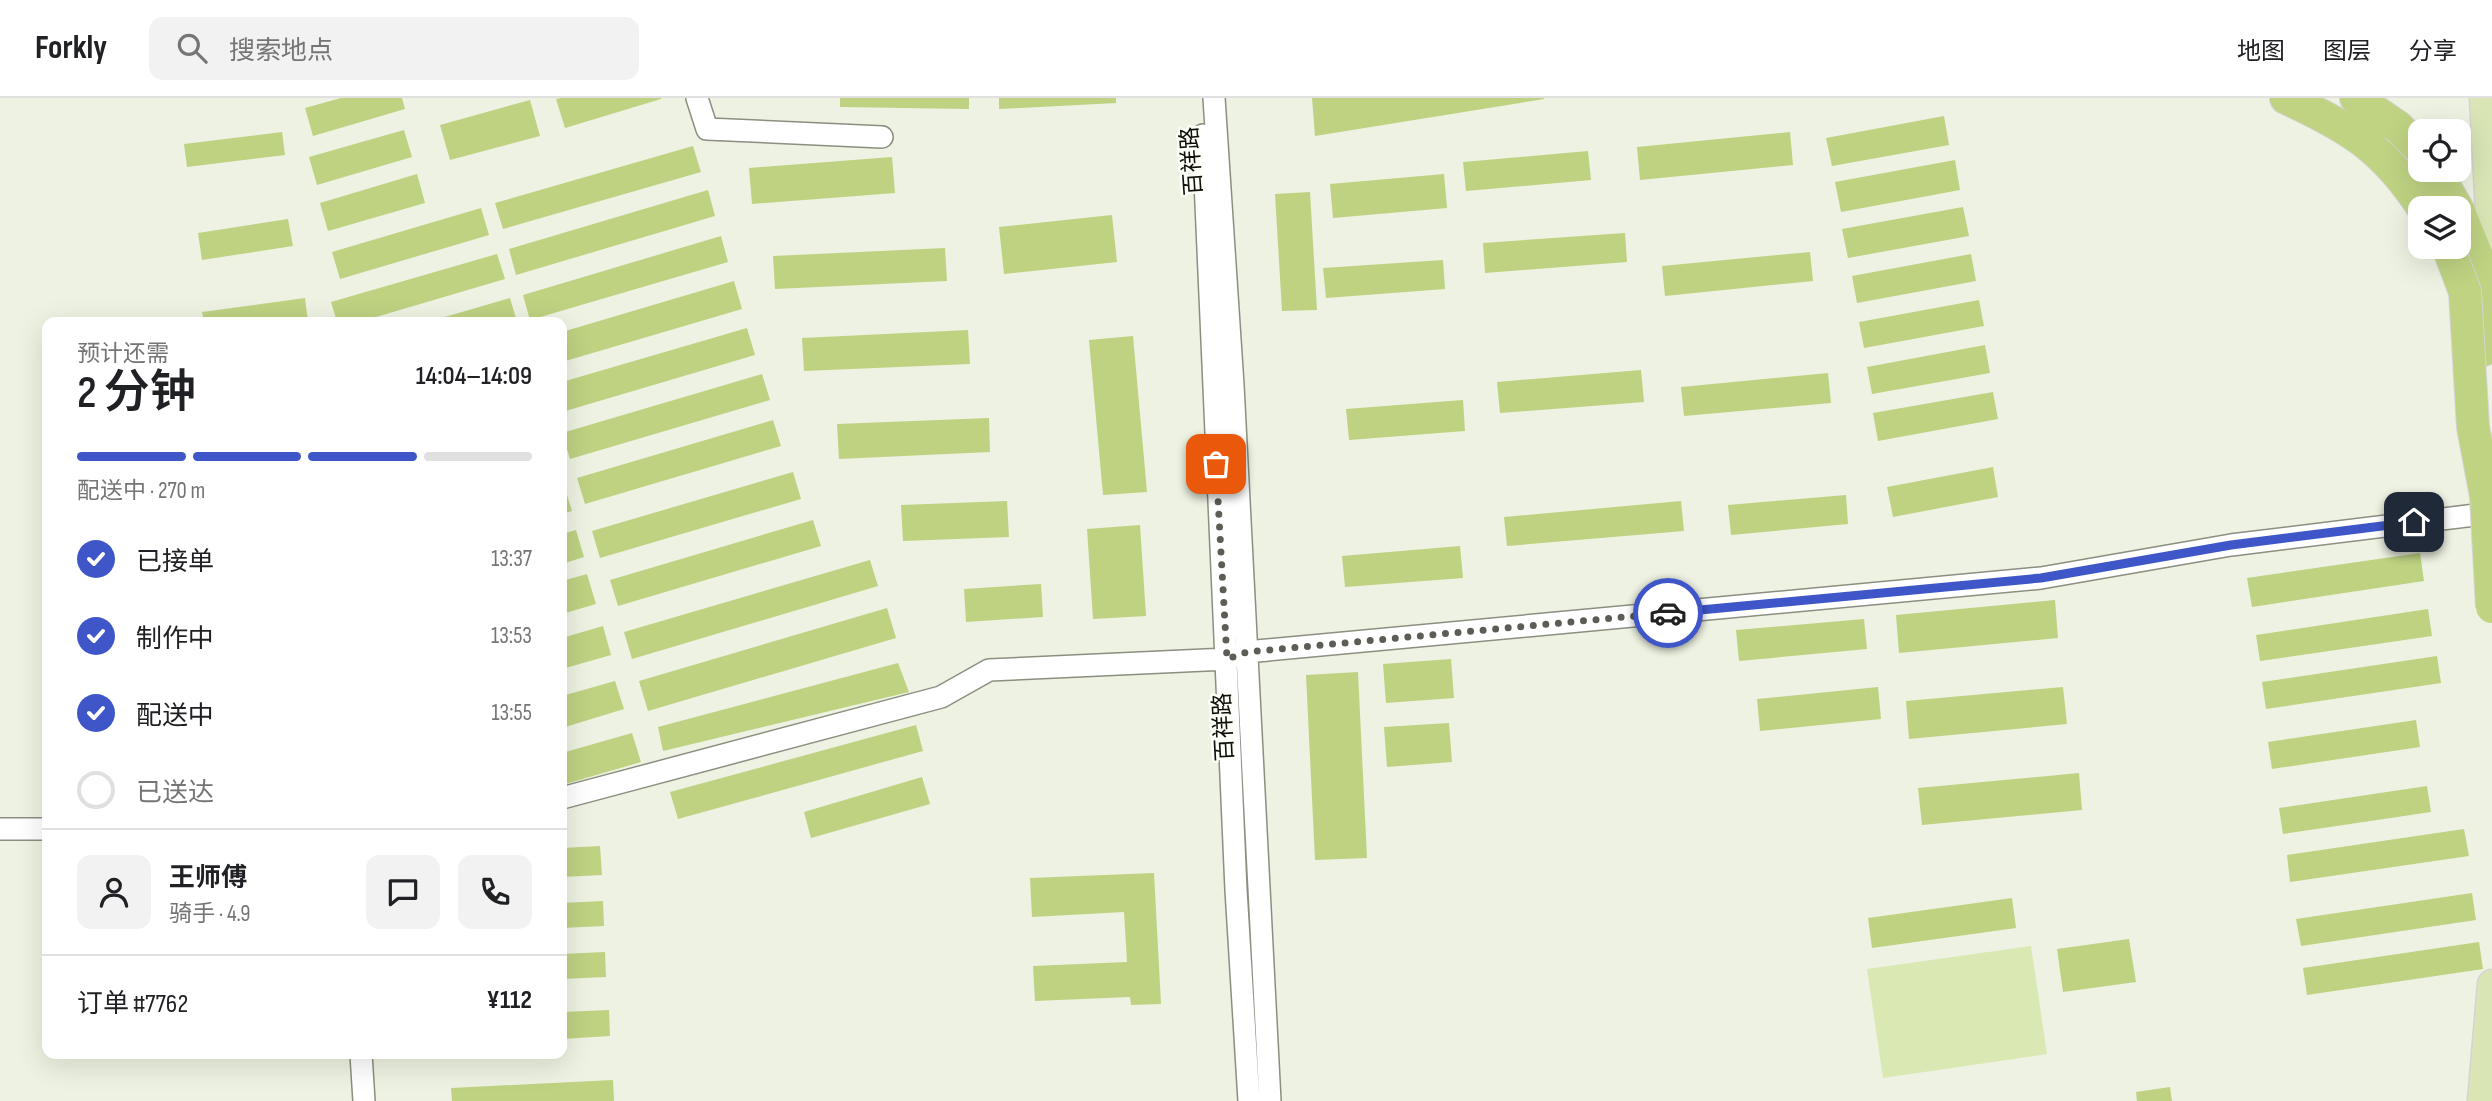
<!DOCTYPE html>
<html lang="zh">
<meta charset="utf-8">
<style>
:root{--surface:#fff;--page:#f2f2f2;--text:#202124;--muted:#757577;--line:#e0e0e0;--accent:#3f56c9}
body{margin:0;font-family:"Sofia Sans Condensed","Noto Sans SC",sans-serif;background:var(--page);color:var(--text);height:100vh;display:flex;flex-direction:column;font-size:26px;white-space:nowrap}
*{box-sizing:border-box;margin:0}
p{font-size:23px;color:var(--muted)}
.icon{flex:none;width:38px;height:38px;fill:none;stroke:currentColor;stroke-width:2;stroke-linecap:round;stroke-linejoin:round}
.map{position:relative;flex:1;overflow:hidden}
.details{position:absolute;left:42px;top:219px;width:525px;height:742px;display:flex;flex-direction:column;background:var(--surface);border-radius:14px;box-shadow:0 7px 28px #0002}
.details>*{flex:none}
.buttons{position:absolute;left:2408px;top:21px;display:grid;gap:14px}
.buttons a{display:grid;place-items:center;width:63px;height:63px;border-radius:14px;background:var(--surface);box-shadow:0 7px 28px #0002;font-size:35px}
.pin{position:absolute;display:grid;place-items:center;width:60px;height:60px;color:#fff;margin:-30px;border-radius:14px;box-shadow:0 4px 10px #0006}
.courier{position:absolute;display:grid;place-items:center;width:70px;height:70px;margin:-35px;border:5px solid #3f56c9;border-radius:50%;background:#fff;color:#222;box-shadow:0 2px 9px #0007}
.summary em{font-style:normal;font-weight:600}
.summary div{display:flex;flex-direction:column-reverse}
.summary{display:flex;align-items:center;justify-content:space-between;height:119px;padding:0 35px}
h1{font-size:46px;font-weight:600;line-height:52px}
.bar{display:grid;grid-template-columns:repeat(4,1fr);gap:10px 7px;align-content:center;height:84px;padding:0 35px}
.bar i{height:9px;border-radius:5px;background:var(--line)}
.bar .current{background:var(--accent)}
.bar p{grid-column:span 4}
.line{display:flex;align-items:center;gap:18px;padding:0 35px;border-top:2px solid var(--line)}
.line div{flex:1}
.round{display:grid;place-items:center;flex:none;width:74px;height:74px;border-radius:14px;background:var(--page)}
ol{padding:0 35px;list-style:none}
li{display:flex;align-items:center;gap:21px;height:77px}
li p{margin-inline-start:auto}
li .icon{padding:7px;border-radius:50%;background:var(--accent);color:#fff;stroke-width:4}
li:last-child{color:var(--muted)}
li i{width:38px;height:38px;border:4px solid var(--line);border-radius:50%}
header{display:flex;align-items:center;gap:42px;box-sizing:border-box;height:98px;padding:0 35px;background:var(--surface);border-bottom:2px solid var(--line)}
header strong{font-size:33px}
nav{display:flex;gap:38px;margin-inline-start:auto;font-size:24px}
.search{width:490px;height:63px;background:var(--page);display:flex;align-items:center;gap:18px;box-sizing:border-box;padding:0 24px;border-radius:14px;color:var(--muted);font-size:26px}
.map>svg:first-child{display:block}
</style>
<header>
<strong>Forkly</strong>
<div class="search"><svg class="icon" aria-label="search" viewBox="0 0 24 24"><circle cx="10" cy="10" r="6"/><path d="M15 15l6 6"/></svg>搜索地点</div>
<nav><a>地图</a><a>图层</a><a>分享</a></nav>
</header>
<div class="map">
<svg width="2492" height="1003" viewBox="0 0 2492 1003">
<rect width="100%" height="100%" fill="#edf2e2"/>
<path fill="#dae8b3" d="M 2031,848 L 2047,956 L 1883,980 L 1867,871 Z"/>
<path fill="#bed282" d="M 341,0 L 402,0 L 405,11 L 313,38 L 305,10 Z
M 561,0 L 661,0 L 661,1 L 565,30 L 556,1 Z
M 840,0 L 969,0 L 969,11 L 840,9 Z
M 999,0 L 1116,0 L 1116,5 L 999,11 Z
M 1312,0 L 1544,0 L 1544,1 L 1315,38 Z
M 530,2 L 540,38 L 450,62 L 440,27 Z
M 1944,18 L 1949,47 L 1832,68 L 1826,40 Z
M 404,32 L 412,59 L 317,87 L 309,59 Z
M 282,34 L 285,57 L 187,69 L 184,46 Z
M 1790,34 L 1793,67 L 1640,82 L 1637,49 Z
M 693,48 L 701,74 L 503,131 L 495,105 Z
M 1588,53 L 1591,82 L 1466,93 L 1463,64 Z
M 892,59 L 895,95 L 752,106 L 749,70 Z
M 1955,62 L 1960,92 L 1841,114 L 1835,84 Z
M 417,76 L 425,105 L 328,133 L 320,105 Z
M 1444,76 L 1447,110 L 1333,120 L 1330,86 Z
M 708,92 L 715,118 L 516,177 L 509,151 Z
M 1310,94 L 1317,212 L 1282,213 L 1275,96 Z
M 1963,109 L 1969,138 L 1848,160 L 1842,131 Z
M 481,110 L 489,137 L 340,181 L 332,154 Z
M 1112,117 L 1117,164 L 1004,176 L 999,129 Z
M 288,121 L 293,148 L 202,162 L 198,135 Z
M 1625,135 L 1627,164 L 1485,175 L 1483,145 Z
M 721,138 L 728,164 L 530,222 L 523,197 Z
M 945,150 L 947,183 L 775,191 L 773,158 Z
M 1810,154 L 1813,183 L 1665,198 L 1662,168 Z
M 497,156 L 505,181 L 359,224 L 337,224 L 331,204 Z
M 1971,156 L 1976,183 L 1857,205 L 1852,178 Z
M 1443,162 L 1445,191 L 1326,200 L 1323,170 Z
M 734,183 L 742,211 L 562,264 L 562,234 Z
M 305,200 L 308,224 L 204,224 L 202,214 Z
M 510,200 L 517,224 L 431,224 L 431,223 Z
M 1979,202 L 1984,228 L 1864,250 L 1859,224 Z
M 747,230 L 755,257 L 562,314 L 562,284 Z
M 968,232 L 970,266 L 804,273 L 802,240 Z
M 1133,238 L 1147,394 L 1103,397 L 1089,242 Z
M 1985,247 L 1990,275 L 1872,296 L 1867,269 Z
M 1641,272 L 1644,304 L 1500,315 L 1497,284 Z
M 1828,275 L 1831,305 L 1684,318 L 1681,289 Z
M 762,276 L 770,302 L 570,361 L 562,335 Z
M 1993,294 L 1998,321 L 1878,343 L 1873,315 Z
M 1463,302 L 1465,333 L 1349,342 L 1346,311 Z
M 989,320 L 990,354 L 839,361 L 837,326 Z
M 773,322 L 781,348 L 585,406 L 577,380 Z
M 1993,369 L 1998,399 L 1893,419 L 1887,389 Z
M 793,374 L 801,401 L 600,460 L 592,433 Z
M 562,387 L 564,387 L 572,413 L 562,416 Z
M 1846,397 L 1848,426 L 1731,437 L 1728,407 Z
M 1007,403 L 1009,439 L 903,443 L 901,407 Z
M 1681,403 L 1684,433 L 1507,448 L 1504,419 Z
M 813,422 L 821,448 L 618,508 L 610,482 Z
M 1140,427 L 1146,518 L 1093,521 L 1087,431 Z
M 576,432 L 584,459 L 562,466 L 562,436 Z
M 1460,448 L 1463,480 L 1345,489 L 1342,458 Z
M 2420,455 L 2424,483 L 2252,509 L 2247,480 Z
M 870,462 L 878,488 L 632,561 L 624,534 Z
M 587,476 L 596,506 L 562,516 L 562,483 Z
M 1041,486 L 1043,519 L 966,524 L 964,491 Z
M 2055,502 L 2058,540 L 1899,555 L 1896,517 Z
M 887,510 L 896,540 L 648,613 L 639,583 Z
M 2428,511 L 2432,538 L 2260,563 L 2256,537 Z
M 1864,521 L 1867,551 L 1739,563 L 1736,532 Z
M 603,528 L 611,557 L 562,571 L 562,540 Z
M 2437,558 L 2441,585 L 2266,611 L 2262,584 Z
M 1451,561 L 1454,600 L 1386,605 L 1383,566 Z
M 898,565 L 909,594 L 663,653 L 658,629 Z
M 1358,574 L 1367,760 L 1315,762 L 1306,577 Z
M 615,583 L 624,611 L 562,630 L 562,598 Z
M 1878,589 L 1881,621 L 1760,633 L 1757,601 Z
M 2063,589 L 2067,626 L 1909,641 L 1906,603 Z
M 2416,622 L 2420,649 L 2272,671 L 2268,644 Z
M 1449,625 L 1452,664 L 1387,669 L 1384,629 Z
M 916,627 L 923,653 L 678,721 L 670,694 Z
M 632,635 L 641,664 L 562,687 L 562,655 Z
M 2079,675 L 2082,712 L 1922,727 L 1918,690 Z
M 922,679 L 930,706 L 811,740 L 804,714 Z
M 2427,688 L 2431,714 L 2283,736 L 2279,710 Z
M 2464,731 L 2469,758 L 2290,784 L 2287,757 Z
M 600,748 L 602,777 L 562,779 L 562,750 Z
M 1154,775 L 1161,906 L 1131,907 L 1130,899 L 1035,903 L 1033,868 L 1127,864 L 1124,814 L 1032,819 L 1030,780 Z
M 2472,795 L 2476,822 L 2301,848 L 2296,821 Z
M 2012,800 L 2016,830 L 1872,850 L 1868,820 Z
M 603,803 L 604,828 L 562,830 L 562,805 Z
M 2129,841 L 2136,884 L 2063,894 L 2057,851 Z
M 2479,844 L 2483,871 L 2307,897 L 2303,870 Z
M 605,854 L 606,879 L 562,881 L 562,856 Z
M 609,912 L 610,938 L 562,941 L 562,914 Z
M 613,982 L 614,1003 L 452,1003 L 451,990 Z
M 2170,989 L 2172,1003 L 2137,1003 L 2136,994 Z"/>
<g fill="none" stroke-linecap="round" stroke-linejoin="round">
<g stroke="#8b8f80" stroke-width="24">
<path id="minor" d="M 697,0 L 707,31 L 882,39
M 1214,0 L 1233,287 L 1270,1003
M 1203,37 L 1236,792 L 1249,1003
M 562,700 L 941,599 L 989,572 L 1227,561 L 1246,554 L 2041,480 L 2231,447 L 2492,415
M 0,731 L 47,731
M 361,956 L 364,1003"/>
</g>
<g stroke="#d4d4d3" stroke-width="31">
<path id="major" d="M 2484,0 L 2492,155
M 2482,1003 L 2492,886"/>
</g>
<g stroke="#d4d4d3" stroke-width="34">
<path id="highway" d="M 2286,0 C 2351,31 2383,49 2423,110
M 2356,0 L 2398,29 L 2420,51
M 2435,72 L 2457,110
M 2459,114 L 2479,163 L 2483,252"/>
</g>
<use href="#minor" stroke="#fff" stroke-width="21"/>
<use href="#major" stroke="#d9e5b5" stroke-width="28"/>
<use href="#highway" stroke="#bfd383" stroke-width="32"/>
<g stroke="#d4d4d3" stroke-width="34" stroke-linecap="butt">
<path id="highway-bridge" d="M 2448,149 L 2465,194 L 2473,329 L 2486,398 L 2492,509"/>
</g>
<use href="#highway-bridge" stroke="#bfd383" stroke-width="32"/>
</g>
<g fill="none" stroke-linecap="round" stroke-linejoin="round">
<path stroke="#5c5e56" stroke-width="7" stroke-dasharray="0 12.6" d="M 1216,366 L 1227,561 L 1247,554 L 1668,515"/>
<path stroke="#3f56c9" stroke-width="9" d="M 1668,515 L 2041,480 L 2231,447 L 2414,424"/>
</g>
<g text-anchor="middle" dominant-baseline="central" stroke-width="5" stroke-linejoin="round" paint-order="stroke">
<g font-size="23" fill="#0e0f0a" stroke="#fcfff5">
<text transform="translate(1192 63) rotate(-94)">百祥路</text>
<text transform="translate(1224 629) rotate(-93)">百祥路</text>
</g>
</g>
</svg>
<div class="buttons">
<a><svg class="icon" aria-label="locate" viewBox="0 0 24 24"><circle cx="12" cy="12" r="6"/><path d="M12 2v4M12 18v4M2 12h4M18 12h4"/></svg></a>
<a><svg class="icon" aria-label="layers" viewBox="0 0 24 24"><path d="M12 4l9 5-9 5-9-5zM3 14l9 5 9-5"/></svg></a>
</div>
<div class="pin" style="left:1216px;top:366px;background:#ea580c"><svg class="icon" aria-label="bag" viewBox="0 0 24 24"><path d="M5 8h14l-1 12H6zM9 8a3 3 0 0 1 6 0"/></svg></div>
<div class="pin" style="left:2414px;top:424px;background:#1f2937"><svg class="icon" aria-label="home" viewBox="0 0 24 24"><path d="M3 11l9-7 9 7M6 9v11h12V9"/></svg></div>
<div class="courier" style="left:1668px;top:515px"><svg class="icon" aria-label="car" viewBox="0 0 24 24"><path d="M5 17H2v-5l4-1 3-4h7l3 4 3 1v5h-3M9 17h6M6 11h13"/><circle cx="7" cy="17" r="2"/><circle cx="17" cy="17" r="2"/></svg></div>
<section class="details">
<div class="summary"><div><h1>2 分钟</h1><p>预计还需</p></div><em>14:04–14:09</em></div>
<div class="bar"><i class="current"></i><i class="current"></i><i class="current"></i><i></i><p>配送中 · 270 m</p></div>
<ol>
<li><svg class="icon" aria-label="check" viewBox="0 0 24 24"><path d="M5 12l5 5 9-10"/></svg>已接单<p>13:37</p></li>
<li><svg class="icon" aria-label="check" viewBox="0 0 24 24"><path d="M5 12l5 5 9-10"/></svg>制作中<p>13:53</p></li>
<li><svg class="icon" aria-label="check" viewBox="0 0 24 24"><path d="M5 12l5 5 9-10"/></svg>配送中<p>13:55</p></li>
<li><i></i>已送达</li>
</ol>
<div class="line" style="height:126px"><a class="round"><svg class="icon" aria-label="person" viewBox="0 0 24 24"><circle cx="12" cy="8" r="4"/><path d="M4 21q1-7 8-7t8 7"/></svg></a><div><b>王师傅</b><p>骑手 · 4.9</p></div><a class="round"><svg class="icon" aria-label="chat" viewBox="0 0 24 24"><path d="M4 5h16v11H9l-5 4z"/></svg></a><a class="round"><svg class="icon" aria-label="phone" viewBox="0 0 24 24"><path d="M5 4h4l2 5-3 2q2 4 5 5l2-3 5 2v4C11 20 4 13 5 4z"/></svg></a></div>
<div class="line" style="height:91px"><div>订单 #7762</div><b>¥112</b></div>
</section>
</div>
